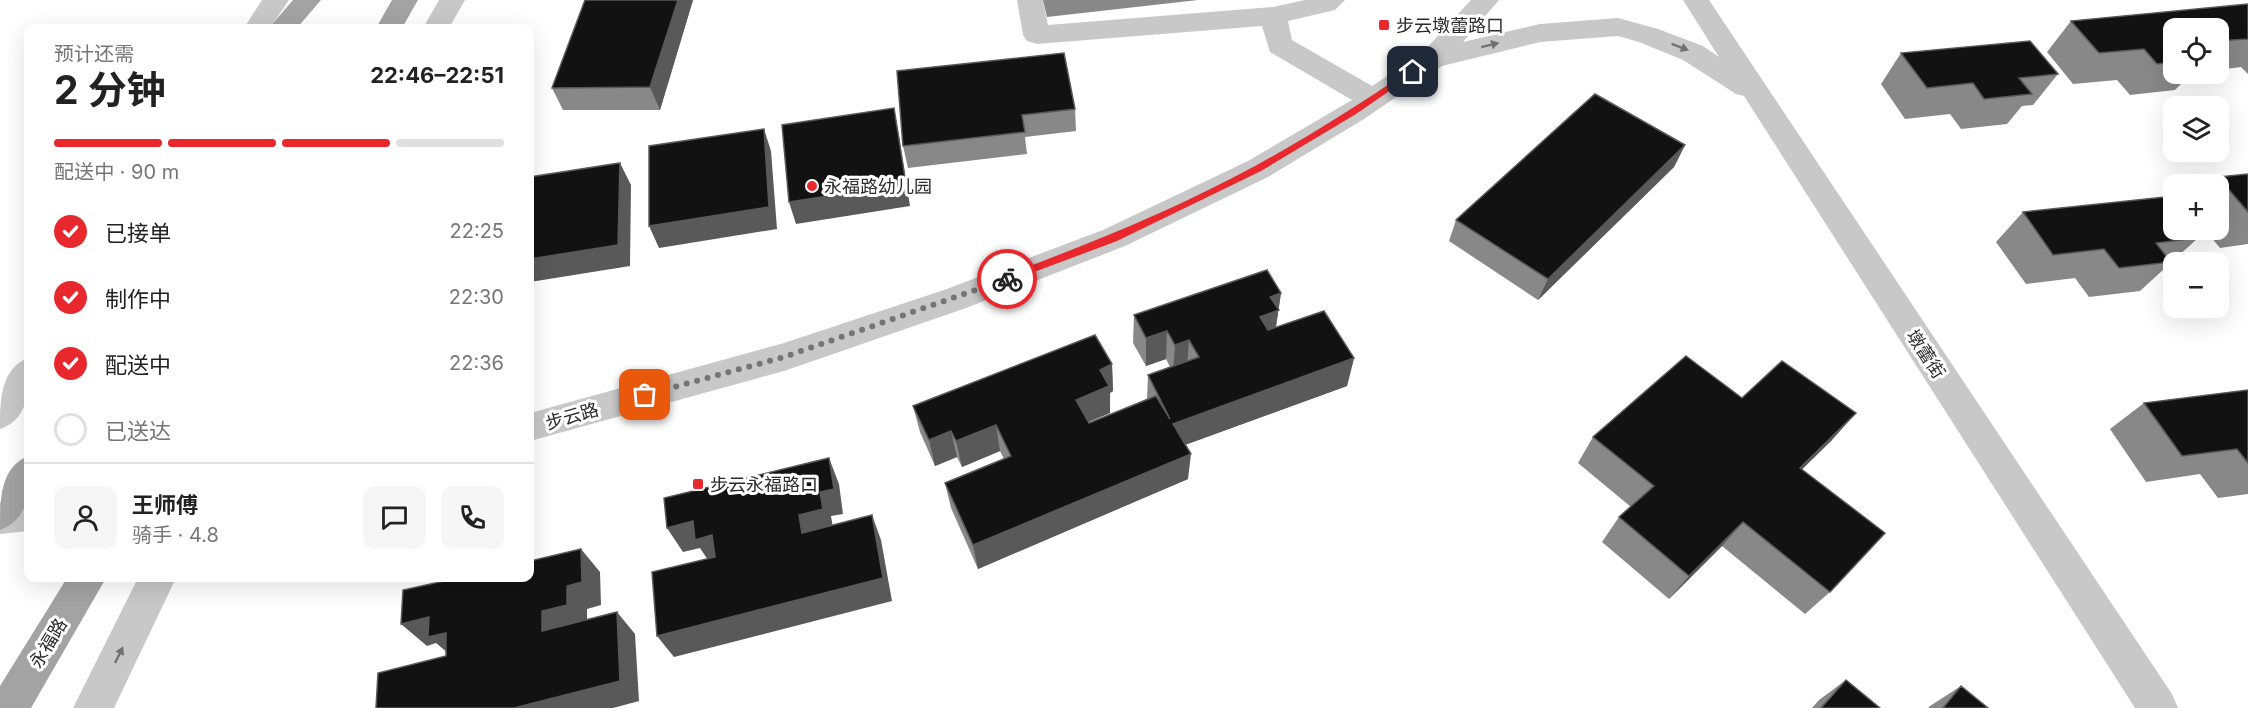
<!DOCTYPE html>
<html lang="zh">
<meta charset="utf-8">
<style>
:root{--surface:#fff;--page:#f6f6f6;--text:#222;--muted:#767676;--line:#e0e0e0;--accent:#e8282d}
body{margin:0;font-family:Inter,"Noto Sans SC",sans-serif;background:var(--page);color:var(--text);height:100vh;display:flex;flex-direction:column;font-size:22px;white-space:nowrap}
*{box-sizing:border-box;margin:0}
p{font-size:20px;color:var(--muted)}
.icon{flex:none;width:33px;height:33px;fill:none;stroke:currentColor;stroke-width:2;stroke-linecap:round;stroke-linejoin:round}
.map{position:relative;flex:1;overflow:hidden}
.drawer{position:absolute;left:24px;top:24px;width:510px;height:558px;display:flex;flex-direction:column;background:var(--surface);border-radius:12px;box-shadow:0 6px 24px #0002}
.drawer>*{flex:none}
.buttons{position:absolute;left:2163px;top:18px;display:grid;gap:12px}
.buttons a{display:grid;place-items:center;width:66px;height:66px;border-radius:12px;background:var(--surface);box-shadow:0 6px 24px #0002;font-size:30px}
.pin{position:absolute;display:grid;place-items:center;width:51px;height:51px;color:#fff;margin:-26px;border-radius:12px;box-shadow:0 3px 9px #0006}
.courier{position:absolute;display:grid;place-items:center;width:60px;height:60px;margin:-30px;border:4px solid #e8282d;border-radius:50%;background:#fff;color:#222;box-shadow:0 2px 8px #0007}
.summary em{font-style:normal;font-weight:700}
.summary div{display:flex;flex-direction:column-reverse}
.summary{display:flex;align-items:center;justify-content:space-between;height:102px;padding:0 30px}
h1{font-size:39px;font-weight:700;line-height:45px}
.bar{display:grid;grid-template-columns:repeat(4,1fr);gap:9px 6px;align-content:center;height:72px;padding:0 30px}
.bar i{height:8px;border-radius:4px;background:var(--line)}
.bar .active{background:var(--accent)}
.bar p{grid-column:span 4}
.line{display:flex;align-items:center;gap:15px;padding:0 30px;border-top:2px solid var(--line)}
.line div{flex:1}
.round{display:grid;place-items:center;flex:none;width:63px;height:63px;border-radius:12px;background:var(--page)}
ol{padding:0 30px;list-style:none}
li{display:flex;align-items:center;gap:18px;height:66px}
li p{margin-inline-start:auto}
li .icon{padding:6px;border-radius:50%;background:var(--accent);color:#fff;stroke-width:4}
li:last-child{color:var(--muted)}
li i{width:33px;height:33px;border:3px solid var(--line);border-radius:50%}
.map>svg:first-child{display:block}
</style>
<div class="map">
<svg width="2248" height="708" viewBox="0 0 2248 708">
<rect width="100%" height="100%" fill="#fff"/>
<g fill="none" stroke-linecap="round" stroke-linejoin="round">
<path fill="#c8c8c8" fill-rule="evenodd" d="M 262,0 L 289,0 L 270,28 L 244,28 Z
M 439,0 L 465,0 L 449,28 L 423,28 Z
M 1017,0 L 1043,0 L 1048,25 L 1273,7 L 1305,0 L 1345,0 L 1335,10 L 1288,21 L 1292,40 L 1372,86 L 1423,52 L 1471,0 L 1499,0 L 1463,42 L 1540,24 L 1618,18 L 1658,29 L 1703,46 L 1719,57 L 1683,0 L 1709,0 L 2172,694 L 2178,708 L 2135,708 L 1744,96 L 1736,94 L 1683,60 L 1639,42 L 1618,36 L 1540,42 L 1442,66 L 1364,119 L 1268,177 L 1125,246 L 966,308 L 784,371 L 530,441 L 530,413 L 784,343 L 944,290 L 1103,230 L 1248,161 L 1352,100 L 1270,52 L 1262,26 L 1037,44 L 1027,41 L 1023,35 Z
M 28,358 C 31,385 30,419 0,429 C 0,402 0,369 28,358 Z
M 28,499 L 28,531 L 0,534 L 0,502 Z
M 138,578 L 176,578 L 114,708 L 73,708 Z"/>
<path fill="#a3a3a3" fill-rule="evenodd" d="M 293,0 L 321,0 L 297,28 L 269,28 Z
M 392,0 L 418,0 L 402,28 L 376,28 Z
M 28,456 C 31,484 32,518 0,530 C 0,500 0,468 28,456 Z
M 67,578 L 106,578 L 31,708 L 0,708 L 0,686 Z"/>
</g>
<path fill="#888" d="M 693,0 L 660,110 L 563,110 L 552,88 Z
M 1043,0 L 1198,0 L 1047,17 Z
M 2248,4 L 2248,74 L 2241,67 L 2218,70 L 2218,28 L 2174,28 L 2174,74 L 2191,74 L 2175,90 L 2130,95 L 2117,80 L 2073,84 L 2047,52 L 2071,21 Z
M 1901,53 L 2058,74 L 2033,105 L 2022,106 L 2007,124 L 1961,129 L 1950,114 L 1905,119 L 1881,84 Z
M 897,71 L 1075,109 L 1076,131 L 1025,137 L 1027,154 L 908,168 L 903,146 Z
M 1685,145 L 1674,167 L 1538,300 L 1449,241 L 1456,220 Z
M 2248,174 L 2248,244 L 2220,248 L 2205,230 L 2218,230 L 2218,184 L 2210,184 L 2218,177 Z
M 2023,212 L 2198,238 L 2140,291 L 2089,297 L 2075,278 L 2026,284 L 1996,242 Z
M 1281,293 L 1276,327 L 1354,358 L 1347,386 L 1185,445 L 1188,479 L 978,569 L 951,508 L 945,483 L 1004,459 L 1000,451 L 962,467 L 957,457 L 935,466 L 920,432 L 913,406 L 1112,364 L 1113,391 L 1110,393 L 1110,413 L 1089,422 L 1089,423 L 1147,399 L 1148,375 L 1170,367 L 1166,359 L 1146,366 L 1133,343 L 1134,315 Z
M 2248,390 L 2248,494 L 2218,498 L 2200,474 L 2146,482 L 2110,429 L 2144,403 Z
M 1742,398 L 1832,440 L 1801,470 L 1830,592 L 1805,614 L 1722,546 L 1669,599 L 1602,542 L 1619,517 L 1631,507 L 1578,463 L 1593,437 Z
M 1846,680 L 1880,708 L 1812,708 L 1819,700 Z
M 1961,686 L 1988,708 L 1928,708 L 1930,706 Z"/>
<path fill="#595959" d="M 678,0 L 693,0 L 660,110 L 650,87 Z
M 894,108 L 898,130 L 910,206 L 796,224 L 789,202 Z
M 764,129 L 771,151 L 777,229 L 659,248 L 649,226 Z
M 1685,145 L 1674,167 L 1538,300 L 1548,279 Z
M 620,163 L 631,185 L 630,266 L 530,282 L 530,259 Z
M 1281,293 L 1274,339 L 1260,317 L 1270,297 Z
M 1167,331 L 1166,359 L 1146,366 L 1146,338 Z
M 1189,340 L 1187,368 L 1173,373 L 1175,345 Z
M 1354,358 L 1347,386 L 1171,450 L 1173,424 Z
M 1112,364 L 1113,391 L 1110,393 L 1110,413 L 1078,426 L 1076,400 L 1100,370 Z
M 1856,413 L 1832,440 L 1777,494 L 1800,468 Z
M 996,425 L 1000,451 L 962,467 L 956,441 Z
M 951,431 L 957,457 L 935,466 L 929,440 Z
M 1191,454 L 1188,479 L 978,569 L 973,545 Z
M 829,458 L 839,484 L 843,514 L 831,516 L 834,534 L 802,533 L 799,515 L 820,492 Z
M 872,515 L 881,540 L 892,601 L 674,657 L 657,636 Z
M 693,521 L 712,535 L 727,559 L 710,563 L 700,548 L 683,552 L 667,528 Z
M 1743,522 L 1722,546 L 1669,599 L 1689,576 Z
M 581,549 L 600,572 L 601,605 L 587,609 L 587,627 L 542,631 L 542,611 L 567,586 Z
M 617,612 L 635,634 L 639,701 L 613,708 L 514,708 Z
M 429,617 L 471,654 L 454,658 L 436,643 L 427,646 L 401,624 Z"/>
<path fill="#121212" stroke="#595959" stroke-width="1.5" d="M 585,0 L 678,0 L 650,87 L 552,88 Z
M 2248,4 L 2248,39 L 2218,41 L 2218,28 L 2174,28 L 2174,62 L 2157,64 L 2144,49 L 2099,53 L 2071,21 Z
M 2030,41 L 2058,74 L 2019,78 L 2032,94 L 1984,99 L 1973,83 L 1927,88 L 1901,53 Z
M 1064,53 L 1075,109 L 1022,115 L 1025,132 L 903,146 L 897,71 Z
M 1595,94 L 1685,145 L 1548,279 L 1456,220 Z
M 894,108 L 906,184 L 789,202 L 782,125 Z
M 764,129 L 769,207 L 649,226 L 649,146 Z
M 620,163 L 618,245 L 530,259 L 530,177 Z
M 2248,174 L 2248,212 L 2218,177 Z
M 2165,197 L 2174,208 L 2174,230 L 2191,230 L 2198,238 L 2156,243 L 2171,262 L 2119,268 L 2104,249 L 2053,255 L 2023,212 Z
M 1267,270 L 1281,293 L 1270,297 L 1279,310 L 1260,317 L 1268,330 L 1324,311 L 1354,358 L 1173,424 L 1191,454 L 973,545 L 945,483 L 1011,456 L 996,425 L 956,441 L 951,431 L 929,440 L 913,406 L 1095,335 L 1112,364 L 1100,370 L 1109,386 L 1076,400 L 1089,423 L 1156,396 L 1170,419 L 1148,375 L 1199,357 L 1189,340 L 1175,345 L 1167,331 L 1146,338 L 1134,315 Z
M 1686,356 L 1742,398 L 1782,361 L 1856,413 L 1800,468 L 1885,533 L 1830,592 L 1743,522 L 1689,576 L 1619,517 L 1654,486 L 1593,437 Z
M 2248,390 L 2248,463 L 2237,449 L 2182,456 L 2144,403 Z
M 829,458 L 834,489 L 820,492 L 823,509 L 799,515 L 802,533 L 872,515 L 883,578 L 657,636 L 652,572 L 715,557 L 712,535 L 695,540 L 693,521 L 667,528 L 664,498 Z
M 581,549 L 582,582 L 567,586 L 567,605 L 542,611 L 542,631 L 617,612 L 620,681 L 514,708 L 376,708 L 378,673 L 446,656 L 446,633 L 428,637 L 429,617 L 401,624 L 403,590 L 458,578 L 530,578 L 530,561 Z
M 1846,680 L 1880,708 L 1821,708 Z
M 1961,686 L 1988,708 L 1943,708 Z"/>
<defs><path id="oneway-solid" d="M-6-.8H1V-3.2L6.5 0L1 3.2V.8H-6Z" transform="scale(1.5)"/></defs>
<g fill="#727272">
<use href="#oneway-solid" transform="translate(1490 45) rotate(-14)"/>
<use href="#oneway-solid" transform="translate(1680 47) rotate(21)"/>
<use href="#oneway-solid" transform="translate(119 655) rotate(-64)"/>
</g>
<path fill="#e8282d" d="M 1410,70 L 1417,72 L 1356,114 L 1261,171 L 1117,241 L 1010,281 L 1003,281 L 1002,279 L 1003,276 C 1089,244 1174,210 1255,166 C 1308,137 1360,104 1410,70 Z"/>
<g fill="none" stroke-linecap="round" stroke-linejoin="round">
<path stroke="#757575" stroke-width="6" stroke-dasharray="0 10.8" d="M 645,395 L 784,357 L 1007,279"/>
</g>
<g fill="#e8282d" stroke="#fff" stroke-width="2">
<rect x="1378" y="19" width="12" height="12" rx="3"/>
<circle cx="812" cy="186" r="6"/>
<rect x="692" y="478" width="12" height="12" rx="3"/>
</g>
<g text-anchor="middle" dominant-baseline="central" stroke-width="6" stroke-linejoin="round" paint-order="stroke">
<g font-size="18" fill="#2b2b2b" stroke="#fff" text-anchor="start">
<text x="1396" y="25">步云墩蕾路口</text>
<text x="824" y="186">永福路幼儿园</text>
<text x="710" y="484">步云永福路口</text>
</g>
<g font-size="18" fill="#2b2b2b" stroke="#fff">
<text transform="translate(1926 354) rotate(57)">墩蕾街</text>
<text transform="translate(572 416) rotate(-16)">步云路</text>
<text transform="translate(48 643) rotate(-59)">永福路</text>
</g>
</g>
</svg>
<div class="buttons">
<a><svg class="icon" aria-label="locate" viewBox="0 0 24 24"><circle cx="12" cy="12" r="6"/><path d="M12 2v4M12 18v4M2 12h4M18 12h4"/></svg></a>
<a><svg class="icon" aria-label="layers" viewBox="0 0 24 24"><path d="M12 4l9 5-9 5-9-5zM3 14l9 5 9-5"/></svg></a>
<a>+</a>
<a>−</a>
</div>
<div class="pin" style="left:645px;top:395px;background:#ea580c"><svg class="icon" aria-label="bag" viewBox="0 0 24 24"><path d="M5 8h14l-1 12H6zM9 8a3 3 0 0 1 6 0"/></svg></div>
<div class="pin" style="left:1413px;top:72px;background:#1f2937"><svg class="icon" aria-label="home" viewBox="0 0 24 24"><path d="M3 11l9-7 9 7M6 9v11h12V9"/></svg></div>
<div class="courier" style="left:1007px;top:279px"><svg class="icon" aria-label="bike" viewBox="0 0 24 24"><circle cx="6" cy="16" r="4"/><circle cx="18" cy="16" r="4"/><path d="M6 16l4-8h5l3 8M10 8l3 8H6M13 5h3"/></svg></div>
<section class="drawer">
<div class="summary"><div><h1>2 分钟</h1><p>预计还需</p></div><em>22:46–22:51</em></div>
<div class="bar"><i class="active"></i><i class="active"></i><i class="active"></i><i></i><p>配送中 · 90 m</p></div>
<ol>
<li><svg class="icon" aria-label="check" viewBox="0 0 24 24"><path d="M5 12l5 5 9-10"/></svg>已接单<p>22:25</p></li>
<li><svg class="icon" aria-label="check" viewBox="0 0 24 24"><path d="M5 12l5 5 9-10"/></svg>制作中<p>22:30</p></li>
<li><svg class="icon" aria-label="check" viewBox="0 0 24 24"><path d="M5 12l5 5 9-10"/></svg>配送中<p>22:36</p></li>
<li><i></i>已送达</li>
</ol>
<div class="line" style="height:108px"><a class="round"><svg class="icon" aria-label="person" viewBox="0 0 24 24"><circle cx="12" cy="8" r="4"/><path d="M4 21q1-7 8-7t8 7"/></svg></a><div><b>王师傅</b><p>骑手 · 4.8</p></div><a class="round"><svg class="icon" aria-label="chat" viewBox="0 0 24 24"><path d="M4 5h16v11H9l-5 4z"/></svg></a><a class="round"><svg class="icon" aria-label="phone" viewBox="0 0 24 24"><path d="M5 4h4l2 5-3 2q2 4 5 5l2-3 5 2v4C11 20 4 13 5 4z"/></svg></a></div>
</section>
</div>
